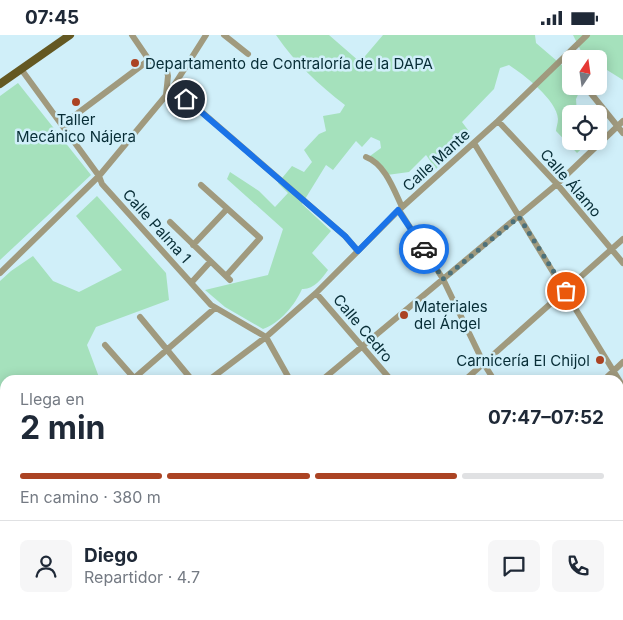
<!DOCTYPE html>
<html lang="es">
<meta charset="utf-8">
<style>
:root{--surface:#fff;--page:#f6f6f7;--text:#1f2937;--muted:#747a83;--line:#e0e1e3;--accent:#ab4323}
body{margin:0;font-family:Inter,sans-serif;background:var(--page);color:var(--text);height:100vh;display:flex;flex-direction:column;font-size:19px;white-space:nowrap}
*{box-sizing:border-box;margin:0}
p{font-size:16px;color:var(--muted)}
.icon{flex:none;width:28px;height:28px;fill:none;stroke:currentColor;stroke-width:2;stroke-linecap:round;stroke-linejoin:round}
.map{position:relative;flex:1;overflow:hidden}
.details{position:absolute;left:0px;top:340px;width:624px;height:245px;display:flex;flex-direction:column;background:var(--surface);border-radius:15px 15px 0 0;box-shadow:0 2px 12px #0003}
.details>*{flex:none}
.needle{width:32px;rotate:13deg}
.fabs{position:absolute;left:562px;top:15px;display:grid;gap:10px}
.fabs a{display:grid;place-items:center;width:45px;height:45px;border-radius:8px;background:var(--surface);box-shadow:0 2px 12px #0003;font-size:25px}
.pin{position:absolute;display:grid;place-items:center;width:42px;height:42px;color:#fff;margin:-21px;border:2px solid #fff;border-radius:50%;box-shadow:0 1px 5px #0007}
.courier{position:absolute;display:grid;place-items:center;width:50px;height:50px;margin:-25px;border:4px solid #1a73e8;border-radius:50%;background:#fff;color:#222;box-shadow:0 1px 6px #0007}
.overview em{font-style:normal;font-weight:700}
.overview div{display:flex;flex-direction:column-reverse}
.overview{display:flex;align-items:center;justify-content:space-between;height:85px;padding:0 20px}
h1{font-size:32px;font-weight:700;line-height:38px}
.bar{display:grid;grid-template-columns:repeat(4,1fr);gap:8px 5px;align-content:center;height:60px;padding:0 20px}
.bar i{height:6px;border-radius:4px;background:var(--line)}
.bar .on{background:var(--accent)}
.bar p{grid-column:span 4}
.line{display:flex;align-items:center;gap:12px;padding:0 20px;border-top:1px solid var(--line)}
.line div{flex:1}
.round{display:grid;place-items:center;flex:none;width:52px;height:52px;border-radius:8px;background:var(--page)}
.status{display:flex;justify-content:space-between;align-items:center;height:35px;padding:0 25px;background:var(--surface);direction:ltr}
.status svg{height:14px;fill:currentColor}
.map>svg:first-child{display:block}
</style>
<div class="status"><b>07:45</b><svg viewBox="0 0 49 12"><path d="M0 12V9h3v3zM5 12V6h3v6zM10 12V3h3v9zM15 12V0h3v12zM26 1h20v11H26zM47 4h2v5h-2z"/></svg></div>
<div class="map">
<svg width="623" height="585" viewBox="0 0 623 585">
<rect width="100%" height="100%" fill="#d0eff9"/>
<path fill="#a5e1bc" d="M 276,0 L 329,0 L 360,27 L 383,0 L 535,0 L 536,8 L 571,38 L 571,51 L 582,51 L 576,64 L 577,79 L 571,79 L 571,106 L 589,107 L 577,118 L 556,96 C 556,93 558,88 558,84 C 557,65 523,39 509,30 L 500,33 L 494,54 L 462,87 L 471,99 L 436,134 L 426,120 L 409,137 L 387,140 L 370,121 L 381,113 L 380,106 L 371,102 L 362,112 L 356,106 L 333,135 L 326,130 L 302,169 L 331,196 L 312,218 L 328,235 C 322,244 313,255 302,254 C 295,270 280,288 263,294 L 225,272 L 205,255 L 268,240 L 283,194 L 227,144 L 230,137 L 259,156 L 275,172 L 288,158 L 278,148 L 292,131 L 304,137 L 312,127 L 304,115 L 319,99 L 326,96 L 323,81 L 340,78 L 345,70 C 319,50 295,28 276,0 Z
M 573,0 L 623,0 L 623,45 L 599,30 L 599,24 L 585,24 Z
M 18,48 L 91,140 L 0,225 L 0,61 Z
M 97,161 L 166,238 L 169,265 L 96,292 L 87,310 L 100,345 L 5,345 L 5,373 L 0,372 L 0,246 L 11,236 L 33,221 L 53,246 L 79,257 L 122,235 L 76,181 Z"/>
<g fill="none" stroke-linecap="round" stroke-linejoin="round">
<path stroke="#a09a7e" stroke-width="6" d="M 132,0 L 149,25 L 166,31 L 168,41 L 166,60
M 224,0 L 248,19
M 563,24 L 571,34
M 166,31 L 185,32
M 21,34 L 99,141 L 102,149 L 211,270 L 266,302 L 290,345
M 585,51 L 623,98
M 173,52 L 345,201 L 358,216
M 498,86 L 557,149 L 623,228
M 62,90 L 149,25
M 474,108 L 619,345
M 366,122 C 385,129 394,155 402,172
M 201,150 L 260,203 L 226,241
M 399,175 L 443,244 L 484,329 L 494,345
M 170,187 L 230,245
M 193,210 L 227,174
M 0,238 L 99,141 L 173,52 L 206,0
M 191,248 L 210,227
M 316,258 L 391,345
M 140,282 L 192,345
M 105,310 L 134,343
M 132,345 L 215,273
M 209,345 L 266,302 L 316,258 L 399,175 L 498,86 L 587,0
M 322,345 L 557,149 L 623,86
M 465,345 L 623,204
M 604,345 L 623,327
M 619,345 L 623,352
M 0,374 L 5,380
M 0,398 L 5,394
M 619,465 L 623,461
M 619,501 L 623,505
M 0,525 L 5,521
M 0,547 L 5,552
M 31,580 L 35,585
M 193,580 L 198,585
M 361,580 L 365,585
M 441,580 L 443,583
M 605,580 L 610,585
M 44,585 L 50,580
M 169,585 L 175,580
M 226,585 L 231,580
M 498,585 L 503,580"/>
<path stroke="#645822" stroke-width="8" d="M 0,49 L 70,0"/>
</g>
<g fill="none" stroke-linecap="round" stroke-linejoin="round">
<path stroke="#4d717a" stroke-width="5" stroke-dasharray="0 9" d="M 424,214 L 443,244 L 519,182 L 566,256"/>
<path stroke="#1a73e8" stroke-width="6" d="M 186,64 L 345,201 L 358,216 L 398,175 L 424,214"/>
</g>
<g fill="#ab4323" stroke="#d0eff9" stroke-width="2">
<circle cx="135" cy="28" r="5"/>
<circle cx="76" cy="67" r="5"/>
<circle cx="404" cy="280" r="5"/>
<circle cx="600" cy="325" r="5"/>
</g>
<g text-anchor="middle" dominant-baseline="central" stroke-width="5" stroke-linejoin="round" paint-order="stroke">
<g font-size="15" fill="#072d36" stroke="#d0eff9" text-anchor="start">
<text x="145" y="28">Departamento de Contraloría de la DAPA</text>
<text x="76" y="84" text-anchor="middle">Taller<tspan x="76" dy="17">Mecánico Nájera</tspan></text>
<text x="414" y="271">Materiales<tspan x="414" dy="17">del Ángel</tspan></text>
<text x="590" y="325" text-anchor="end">Carnicería El Chijol</text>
</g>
<g font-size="15" fill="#072d36" stroke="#d0eff9">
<text transform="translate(436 125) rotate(-42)">Calle Mante</text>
<text transform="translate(571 148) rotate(49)">Calle Álamo</text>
<text transform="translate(157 191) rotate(48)">Calle Palma 1</text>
<text transform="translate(363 293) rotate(50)">Calle Cedro</text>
</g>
</g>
</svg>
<div class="fabs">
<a><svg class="needle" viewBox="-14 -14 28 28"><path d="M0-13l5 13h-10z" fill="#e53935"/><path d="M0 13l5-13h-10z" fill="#747a83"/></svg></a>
<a><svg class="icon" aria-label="locate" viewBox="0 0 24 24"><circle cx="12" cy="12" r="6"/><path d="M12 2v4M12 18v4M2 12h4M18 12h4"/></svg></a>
</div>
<div class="pin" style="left:566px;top:256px;background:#ea580c"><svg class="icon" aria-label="bag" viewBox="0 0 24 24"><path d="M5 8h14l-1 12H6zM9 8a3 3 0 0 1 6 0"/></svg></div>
<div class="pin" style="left:186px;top:64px;background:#1f2937"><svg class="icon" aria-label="home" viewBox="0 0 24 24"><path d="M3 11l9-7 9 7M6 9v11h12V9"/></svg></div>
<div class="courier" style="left:424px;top:214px"><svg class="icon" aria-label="car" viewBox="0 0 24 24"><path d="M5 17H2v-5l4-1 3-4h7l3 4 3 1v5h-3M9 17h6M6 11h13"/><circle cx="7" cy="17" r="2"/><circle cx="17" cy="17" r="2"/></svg></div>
<section class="details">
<div class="overview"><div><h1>2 min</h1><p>Llega en</p></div><em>07:47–07:52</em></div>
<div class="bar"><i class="on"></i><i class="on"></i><i class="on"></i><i></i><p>En camino · 380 m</p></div>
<div class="line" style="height:90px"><a class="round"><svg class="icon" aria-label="person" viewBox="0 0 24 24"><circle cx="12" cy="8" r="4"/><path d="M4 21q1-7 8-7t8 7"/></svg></a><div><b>Diego</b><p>Repartidor · 4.7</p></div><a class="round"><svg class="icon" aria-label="chat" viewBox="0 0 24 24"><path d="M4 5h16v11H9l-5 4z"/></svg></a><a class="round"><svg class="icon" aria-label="phone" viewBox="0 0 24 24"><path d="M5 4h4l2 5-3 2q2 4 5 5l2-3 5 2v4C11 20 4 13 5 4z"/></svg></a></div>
</section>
</div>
